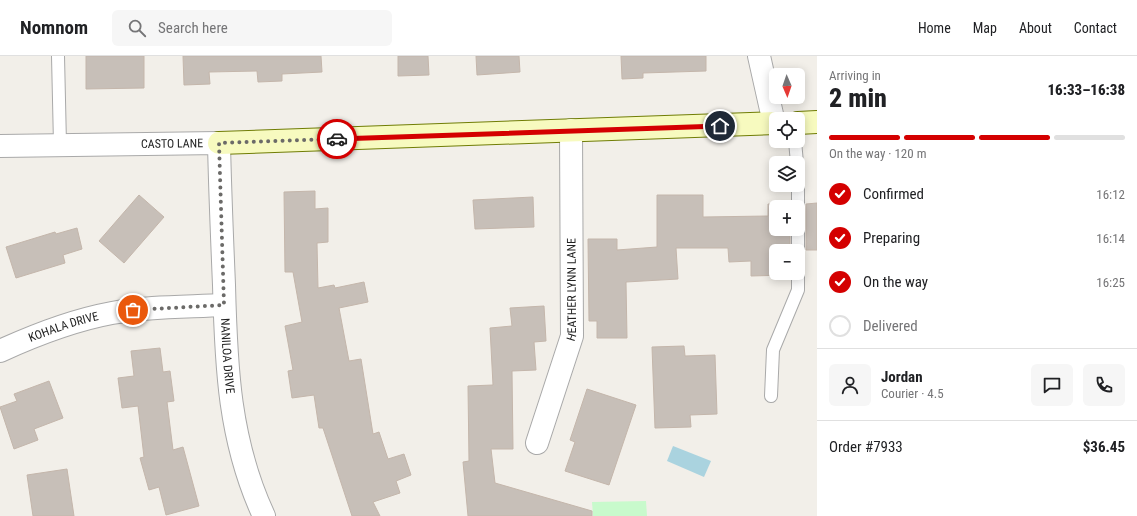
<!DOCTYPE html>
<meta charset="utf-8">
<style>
:root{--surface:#fff;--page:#f6f6f6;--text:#202124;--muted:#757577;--line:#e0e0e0;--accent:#d40000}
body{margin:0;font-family:"Roboto Condensed",sans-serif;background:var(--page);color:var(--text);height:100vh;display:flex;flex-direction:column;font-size:15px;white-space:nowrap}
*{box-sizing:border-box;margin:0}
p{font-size:13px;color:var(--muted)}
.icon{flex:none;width:22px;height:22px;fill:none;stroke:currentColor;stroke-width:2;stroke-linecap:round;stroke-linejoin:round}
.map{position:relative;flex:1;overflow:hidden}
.panel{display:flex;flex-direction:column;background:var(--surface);width:320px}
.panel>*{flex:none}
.needle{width:26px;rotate:178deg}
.controls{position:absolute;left:769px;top:12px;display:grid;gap:8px}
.controls a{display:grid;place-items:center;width:36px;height:36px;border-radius:6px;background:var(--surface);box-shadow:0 2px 10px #0003;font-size:20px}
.pin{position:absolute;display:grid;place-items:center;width:34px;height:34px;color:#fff;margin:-17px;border:2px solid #fff;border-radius:50%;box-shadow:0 1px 4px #0007}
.courier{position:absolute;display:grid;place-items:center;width:40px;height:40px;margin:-20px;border:3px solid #d40000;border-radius:50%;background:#fff;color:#222;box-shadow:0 1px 5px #0007}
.head em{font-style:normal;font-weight:800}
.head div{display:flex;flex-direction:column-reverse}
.head{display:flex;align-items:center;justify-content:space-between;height:68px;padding:0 12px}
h1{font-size:26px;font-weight:800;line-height:30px}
.bar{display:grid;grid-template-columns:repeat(4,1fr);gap:6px 4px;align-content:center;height:48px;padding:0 12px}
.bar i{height:5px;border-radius:3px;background:var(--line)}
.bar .selected{background:var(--accent)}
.bar p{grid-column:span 4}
.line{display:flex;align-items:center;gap:10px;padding:0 12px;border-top:1px solid var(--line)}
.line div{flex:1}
.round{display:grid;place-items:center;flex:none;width:42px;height:42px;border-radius:6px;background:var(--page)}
ol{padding:0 12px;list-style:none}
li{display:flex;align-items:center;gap:12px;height:44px}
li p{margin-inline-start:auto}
li .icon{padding:4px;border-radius:50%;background:var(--accent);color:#fff;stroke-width:4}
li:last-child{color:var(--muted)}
li i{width:22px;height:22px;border:2px solid var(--line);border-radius:50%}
header{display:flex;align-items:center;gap:24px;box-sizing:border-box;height:56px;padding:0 20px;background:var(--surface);border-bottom:1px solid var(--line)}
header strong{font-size:19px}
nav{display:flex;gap:22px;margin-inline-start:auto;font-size:14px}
.search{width:280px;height:36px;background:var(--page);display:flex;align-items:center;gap:10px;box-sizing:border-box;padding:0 14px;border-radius:6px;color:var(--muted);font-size:15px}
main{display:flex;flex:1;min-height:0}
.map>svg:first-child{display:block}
</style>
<header>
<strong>Nomnom</strong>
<div class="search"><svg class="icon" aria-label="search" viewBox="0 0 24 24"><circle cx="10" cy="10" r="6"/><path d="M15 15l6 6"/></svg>Search here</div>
<nav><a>Home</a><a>Map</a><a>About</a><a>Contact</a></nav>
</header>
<main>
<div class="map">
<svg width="817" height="460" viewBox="0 0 817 460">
<rect width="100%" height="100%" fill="#f2efe9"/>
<path fill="#c8facc" d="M 646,445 L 647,460 L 593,460 L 592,446 Z"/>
<path fill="#aad3df" d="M 673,390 L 711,405 L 704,421 L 667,405 Z"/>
<path fill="#c7bfb8" stroke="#c4b6ab" d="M 86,0 L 144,0 L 144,32 L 86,33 Z
M 183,0 L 321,0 L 322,16 L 282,18 L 282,25 L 258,26 L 257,15 L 209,16 L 210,28 L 184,29 Z
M 398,0 L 428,0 L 429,19 L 398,20 Z
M 476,0 L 519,0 L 520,16 L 477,19 Z
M 621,0 L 706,0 L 706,15 L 643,17 L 643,22 L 622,23 Z
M 315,135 L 315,153 L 328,152 L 328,186 L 317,187 L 318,232 L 334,229 L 335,232 L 364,226 L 368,246 L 339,252 L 349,305 L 361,303 L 373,378 L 379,376 L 388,403 L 404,398 L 411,419 L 396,425 L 400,437 L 373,446 L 380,460 L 352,460 L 323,372 L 319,372 L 314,339 L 292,342 L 288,315 L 293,314 L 285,270 L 302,266 L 293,216 L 285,216 L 284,136 Z
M 139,139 L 164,161 L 124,207 L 99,185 Z
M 657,139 L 703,139 L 703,161 L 768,160 L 768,148 L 790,148 L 790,151 L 776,151 L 776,173 L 790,173 L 790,195 L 776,195 L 776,217 L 787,217 L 787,219 L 751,220 L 751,205 L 729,206 L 728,192 L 676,192 L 678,223 L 626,226 L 627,282 L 597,282 L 597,265 L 589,265 L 588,183 L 617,183 L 617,194 L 657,191 Z
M 533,141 L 534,171 L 475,173 L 473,144 Z
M 817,147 L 817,194 L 806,194 L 806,148 Z
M 77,172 L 82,193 L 63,199 L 65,207 L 16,222 L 6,191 L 55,176 L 56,178 Z
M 544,250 L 546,285 L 534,286 L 536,314 L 512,315 L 513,393 L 491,393 L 495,427 L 592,455 L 592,460 L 468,460 L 463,406 L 469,405 L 468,330 L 493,329 L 490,272 L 512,270 L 510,252 Z
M 684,290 L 685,300 L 715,299 L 717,358 L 690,359 L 691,371 L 655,372 L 652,291 Z
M 160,292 L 163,316 L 170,315 L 174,345 L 167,346 L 173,394 L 183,391 L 199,450 L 166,459 L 159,431 L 149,434 L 140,402 L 144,401 L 138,350 L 122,352 L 118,322 L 134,320 L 131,295 Z
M 49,325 L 63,362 L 34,373 L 38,384 L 14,393 L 0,351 L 17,345 L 14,338 Z
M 587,333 L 636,349 L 609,429 L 565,415 L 575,386 L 570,384 Z
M 67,413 L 74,460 L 33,460 L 27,419 Z"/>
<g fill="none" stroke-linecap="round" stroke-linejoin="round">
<g stroke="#a9a9a9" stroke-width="14">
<path id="lane" d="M 58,0 L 60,88
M 795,85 L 797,107
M 771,340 L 773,294 L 798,234 L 798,129"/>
</g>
<g stroke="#a9a9a9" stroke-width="24">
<g id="street">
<path d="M 759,0 L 774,67"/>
<path id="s1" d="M 0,90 L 219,87 C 220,135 222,182 224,229 C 226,310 229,385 264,460"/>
<path id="s2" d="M 0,295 C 35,279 74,264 112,257 C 149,250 187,251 224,249"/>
<path id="s3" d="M 537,387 L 572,280 L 571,74"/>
</g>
</g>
<g stroke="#707d05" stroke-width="24">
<path id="secondary" d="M 798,67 L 817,66
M 219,87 L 776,67"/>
</g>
<use href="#lane" stroke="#fff" stroke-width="12"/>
<use href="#street" stroke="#fff" stroke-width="22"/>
<use href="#secondary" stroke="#f7fabf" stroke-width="22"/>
</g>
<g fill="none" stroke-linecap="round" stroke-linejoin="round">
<path stroke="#6b6a68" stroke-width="4" stroke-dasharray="0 7.2" d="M 133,254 L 224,249 L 219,87 L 337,83"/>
<path stroke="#d40000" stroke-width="5" d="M 337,83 L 720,70"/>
</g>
<g text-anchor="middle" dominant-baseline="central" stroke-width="3" stroke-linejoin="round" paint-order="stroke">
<g font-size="12" fill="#222" stroke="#fff">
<text stroke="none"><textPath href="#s1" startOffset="172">CASTO LANE</textPath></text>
<text stroke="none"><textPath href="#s3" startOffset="159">HEATHER LYNN LANE</textPath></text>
<text stroke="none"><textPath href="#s2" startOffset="68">KOHALA DRIVE</textPath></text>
<text stroke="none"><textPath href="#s1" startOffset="432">NANILOA DRIVE</textPath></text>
</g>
</g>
</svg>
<div class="controls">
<a><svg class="needle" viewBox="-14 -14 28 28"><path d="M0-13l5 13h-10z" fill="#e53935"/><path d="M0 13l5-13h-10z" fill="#757577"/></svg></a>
<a><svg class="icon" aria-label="locate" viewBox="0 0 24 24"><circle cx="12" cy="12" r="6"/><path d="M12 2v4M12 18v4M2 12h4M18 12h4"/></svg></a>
<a><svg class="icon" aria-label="layers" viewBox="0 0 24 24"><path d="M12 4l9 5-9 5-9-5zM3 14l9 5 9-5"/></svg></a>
<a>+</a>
<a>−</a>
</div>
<div class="pin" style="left:133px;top:254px;background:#ea580c"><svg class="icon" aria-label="bag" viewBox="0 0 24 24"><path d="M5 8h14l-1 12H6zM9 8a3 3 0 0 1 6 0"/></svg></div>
<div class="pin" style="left:720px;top:70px;background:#1f2937"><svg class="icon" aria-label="home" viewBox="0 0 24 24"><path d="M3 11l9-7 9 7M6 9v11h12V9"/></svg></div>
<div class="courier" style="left:337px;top:83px"><svg class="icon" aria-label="car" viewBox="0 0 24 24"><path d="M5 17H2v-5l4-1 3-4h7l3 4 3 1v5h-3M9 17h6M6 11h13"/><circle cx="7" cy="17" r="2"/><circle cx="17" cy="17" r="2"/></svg></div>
</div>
<section class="panel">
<div class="head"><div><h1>2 min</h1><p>Arriving in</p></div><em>16:33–16:38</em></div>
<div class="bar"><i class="selected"></i><i class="selected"></i><i class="selected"></i><i></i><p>On the way · 120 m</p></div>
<ol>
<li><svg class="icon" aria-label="check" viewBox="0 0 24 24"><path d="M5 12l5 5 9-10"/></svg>Confirmed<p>16:12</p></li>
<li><svg class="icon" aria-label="check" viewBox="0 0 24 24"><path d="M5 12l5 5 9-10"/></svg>Preparing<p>16:14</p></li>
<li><svg class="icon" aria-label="check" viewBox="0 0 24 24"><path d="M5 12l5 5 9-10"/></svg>On the way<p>16:25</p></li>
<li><i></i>Delivered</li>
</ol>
<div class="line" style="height:72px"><a class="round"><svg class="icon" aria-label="person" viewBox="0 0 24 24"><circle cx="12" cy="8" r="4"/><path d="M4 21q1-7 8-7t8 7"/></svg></a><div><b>Jordan</b><p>Courier · 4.5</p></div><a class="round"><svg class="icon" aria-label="chat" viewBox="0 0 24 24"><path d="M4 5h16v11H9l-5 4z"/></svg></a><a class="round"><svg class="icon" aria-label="phone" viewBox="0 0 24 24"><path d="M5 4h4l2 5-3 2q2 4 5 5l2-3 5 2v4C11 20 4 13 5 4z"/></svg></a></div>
<div class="line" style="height:52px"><div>Order #7933</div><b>$36.45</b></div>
</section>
</main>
